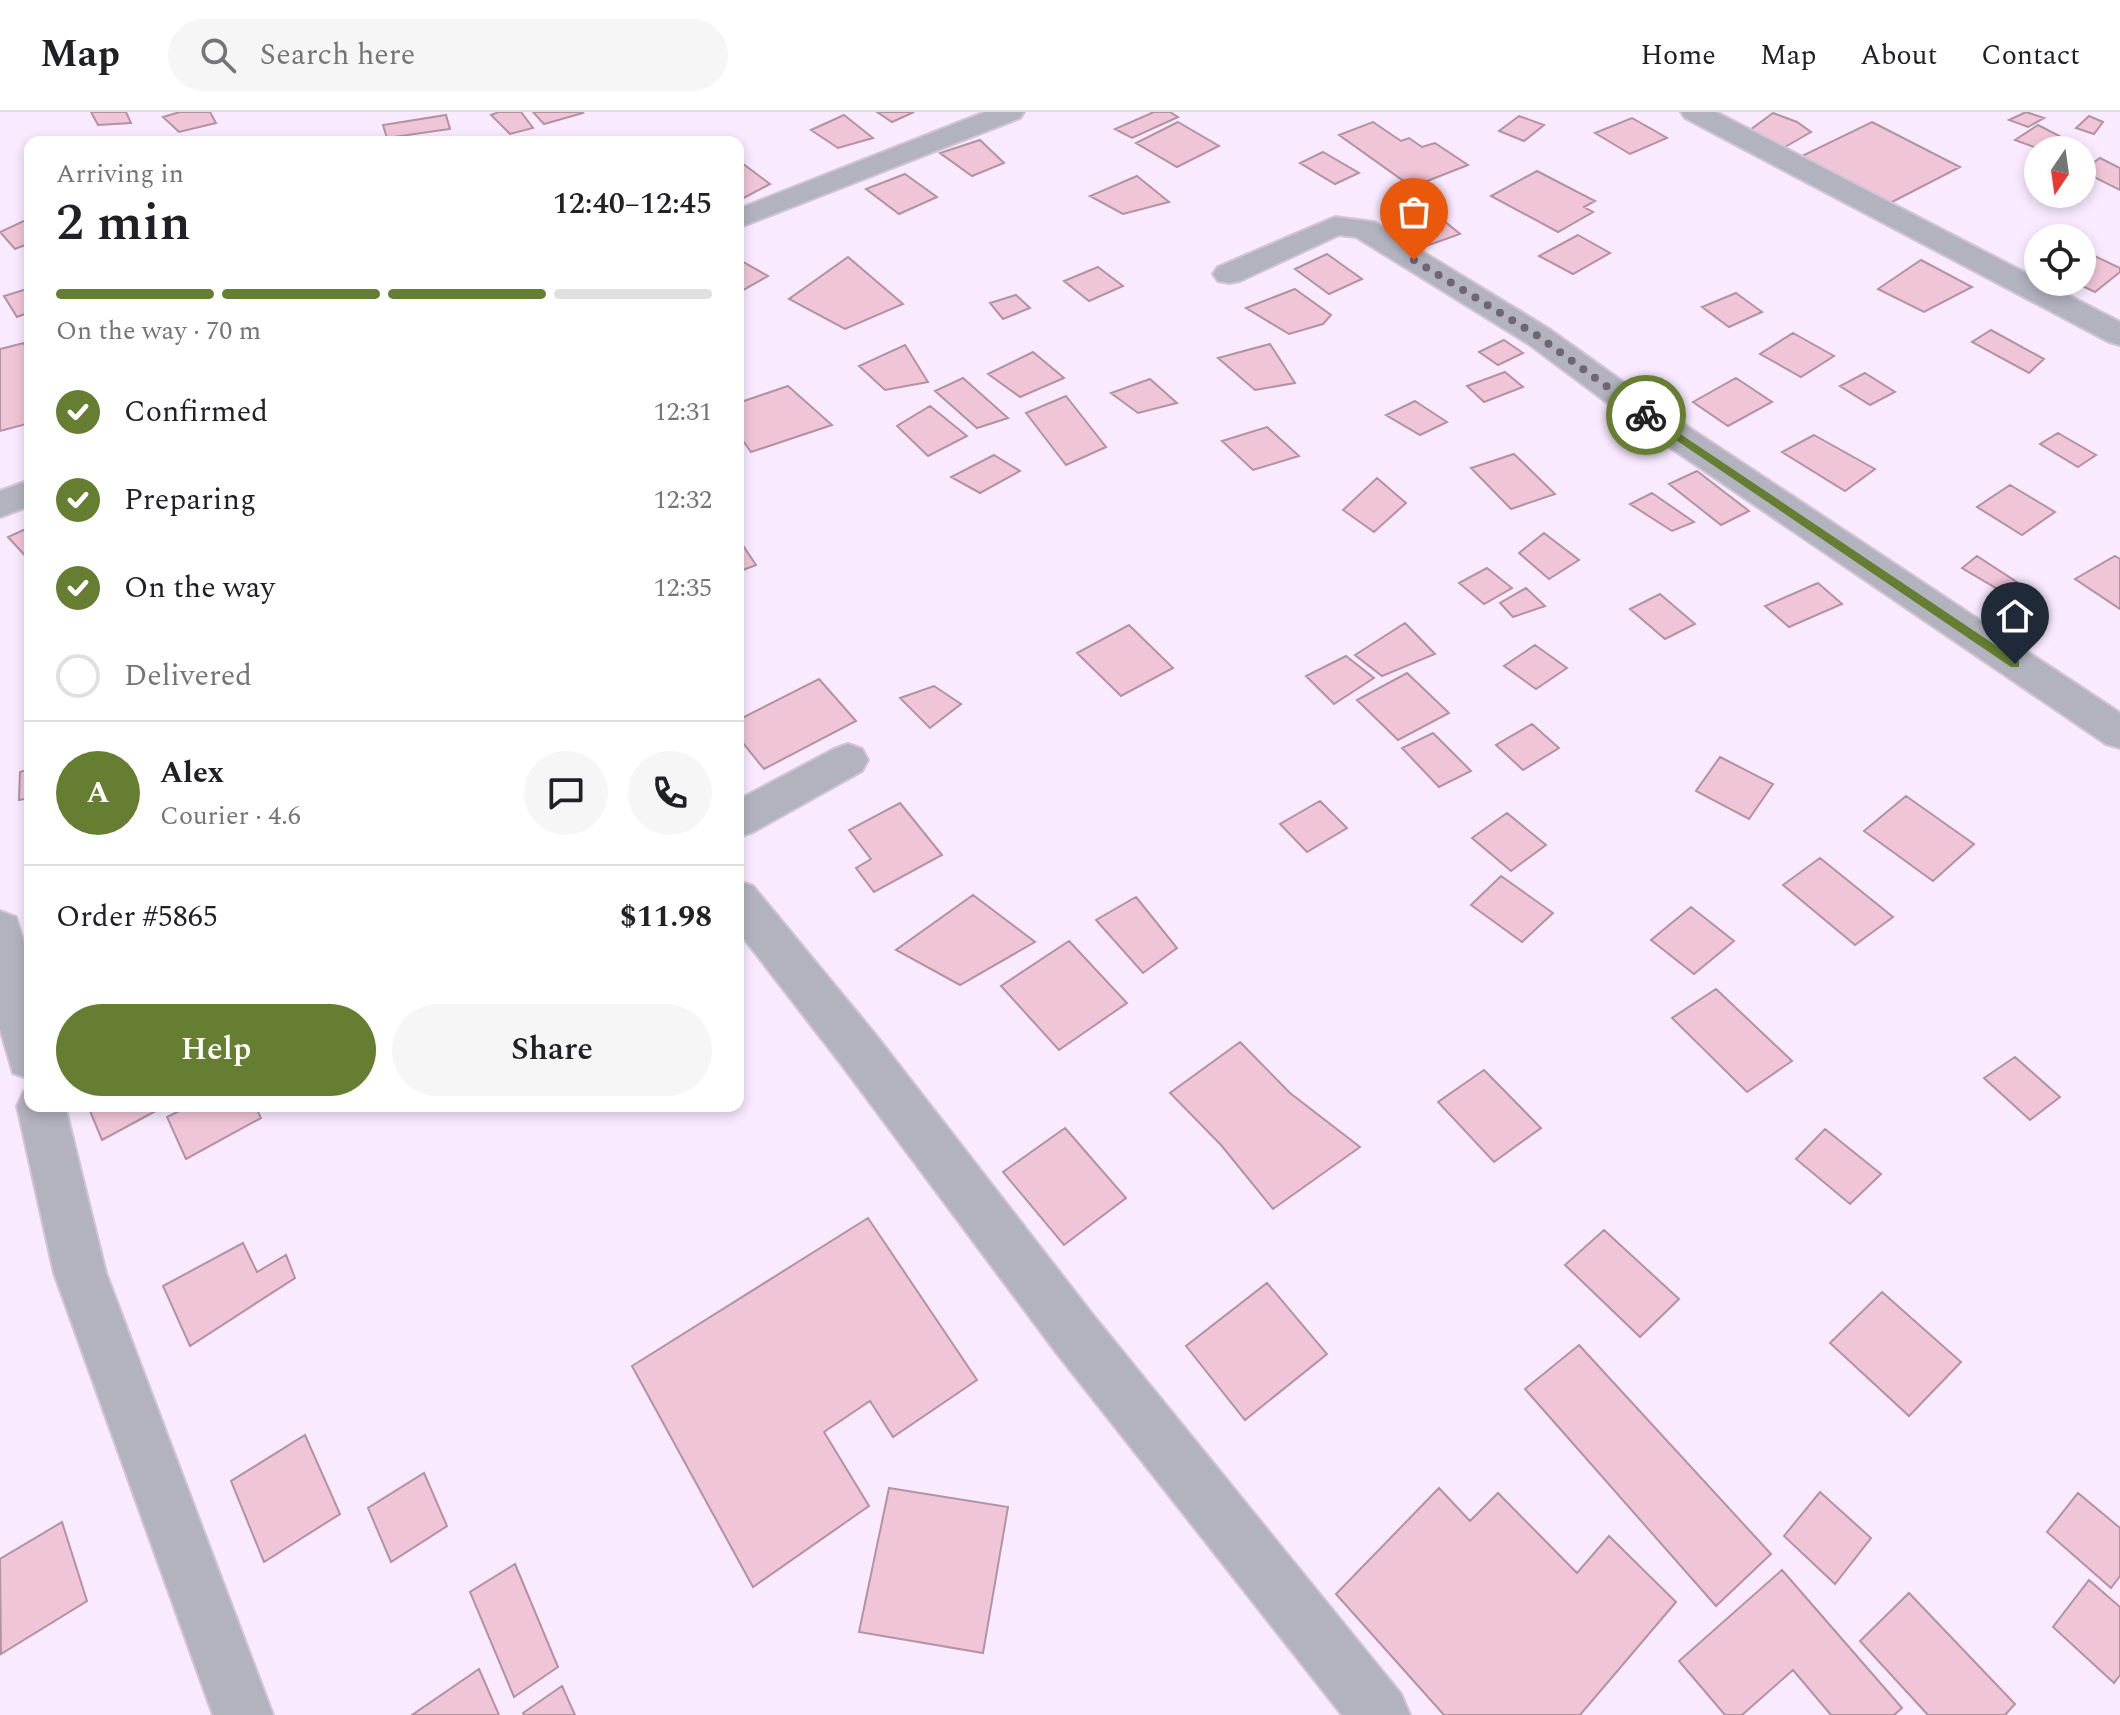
<!DOCTYPE html>
<meta charset="utf-8">
<style>
:root{--surface:#fff;--page:#f6f6f6;--text:#202124;--muted:#757577;--line:#e0e0e0;--accent:#667e31}
body{margin:0;font-family:Spectral,serif;background:var(--page);color:var(--text);height:100vh;display:flex;flex-direction:column;font-size:30px;white-space:nowrap}
*{box-sizing:border-box;margin:0}
p{font-size:26px;color:var(--muted)}
.icon{flex:none;width:44px;height:44px;fill:none;stroke:currentColor;stroke-width:2;stroke-linecap:round;stroke-linejoin:round}
.map{position:relative;flex:1;overflow:hidden}
.sheet{position:absolute;left:24px;top:24px;width:720px;height:976px;display:flex;flex-direction:column;background:var(--surface);border-radius:16px;box-shadow:0 4px 12px #0003}
.sheet>*{flex:none}
.needle{width:52px;rotate:193deg}
.fabs{position:absolute;left:2024px;top:24px;display:grid;gap:16px}
.fabs a{display:grid;place-items:center;width:72px;height:72px;border-radius:50%;background:var(--surface);box-shadow:0 4px 12px #0003;font-size:40px}
.pin{position:absolute;display:grid;place-items:center;width:68px;height:68px;color:#fff;margin:-82px -34px;border-radius:50% 50% 50% 0;rotate:-45deg;box-shadow:0 0 8px #0007}
.pin .icon{rotate:45deg}
.courier{position:absolute;display:grid;place-items:center;width:80px;height:80px;margin:-40px;border:6px solid #667e31;border-radius:50%;background:#fff;color:#222;box-shadow:0 2px 10px #0007}
.head em{font-style:normal;font-weight:600}
.head div{display:flex;flex-direction:column-reverse}
.head{display:flex;align-items:center;justify-content:space-between;height:136px;padding:0 32px}
h1{font-size:52px;font-weight:600;line-height:60px}
.bar{display:grid;grid-template-columns:repeat(4,1fr);gap:12px 8px;align-content:center;height:96px;padding:0 32px}
.bar i{height:10px;border-radius:6px;background:var(--line)}
.bar .current{background:var(--accent)}
.bar p{grid-column:span 4}
.line{display:flex;align-items:center;gap:20px;padding:0 32px;border-top:2px solid var(--line)}
.line div{flex:1}
.round{display:grid;place-items:center;flex:none;width:84px;height:84px;border-radius:42px;background:var(--page)}
ol{padding:0 32px;list-style:none}
li{display:flex;align-items:center;gap:24px;height:88px}
li p{margin-inline-start:auto}
li .icon{padding:8px;border-radius:50%;background:var(--accent);color:#fff;stroke-width:4}
li:last-child{color:var(--muted)}
li i{width:44px;height:44px;border:4px solid var(--line);border-radius:50%}
.button{display:flex;gap:16px;margin-top:auto;padding:16px 32px}
.button a{flex:1;height:92px;border-radius:48px;background:var(--accent);color:#fff;font-size:32px;font-weight:600;line-height:92px;text-align:center}
.button a+a{background:var(--page);color:var(--text)}
header{display:flex;align-items:center;gap:48px;box-sizing:border-box;height:112px;padding:0 40px;background:var(--surface);border-bottom:2px solid var(--line)}
header strong{font-size:38px}
nav{display:flex;gap:44px;margin-inline-start:auto;font-size:28px}
.search{width:560px;height:72px;background:var(--page);display:flex;align-items:center;gap:20px;box-sizing:border-box;padding:0 28px;border-radius:44px;color:var(--muted);font-size:30px}
.map>svg:first-child{display:block}
</style>
<header>
<strong>Map</strong>
<div class="search"><svg class="icon" aria-label="search" viewBox="0 0 24 24"><circle cx="10" cy="10" r="6"/><path d="M15 15l6 6"/></svg>Search here</div>
<nav><a>Home</a><a>Map</a><a>About</a><a>Contact</a></nav>
</header>
<div class="map">
<svg width="2120" height="1603" viewBox="0 0 2120 1603">
<rect width="100%" height="100%" fill="#f9eaff"/>
<path fill="#f1c5d8" stroke="#b293a0" stroke-width="2" d="M 91,0 L 126,0 L 131,11 L 98,13 Z
M 180,0 L 210,0 L 216,11 L 179,20 L 163,5 Z
M 499,0 L 521,0 L 533,16 L 510,22 L 491,3 Z
M 533,0 L 582,0 L 583,1 L 544,12 Z
M 877,0 L 914,0 L 892,10 Z
M 1154,0 L 1170,0 L 1178,5 L 1132,26 L 1115,17 Z
M 2026,0 L 2044,6 L 2028,15 L 2009,8 Z
M 1773,1 L 1797,10 L 1811,20 L 1785,35 L 1746,21 Z
M 446,3 L 450,17 L 387,26 L 383,13 Z
M 844,3 L 873,26 L 838,36 L 811,18 Z
M 1519,4 L 1544,13 L 1524,29 L 1499,19 Z
M 2089,4 L 2103,10 L 2094,22 L 2076,16 Z
M 1632,6 L 1667,26 L 1630,42 L 1595,21 Z
M 1178,10 L 1219,34 L 1177,55 L 1136,31 Z
M 1373,10 L 1401,29 L 1409,26 L 1422,35 L 1435,31 L 1468,53 L 1412,75 L 1339,23 Z
M 1872,10 L 1960,55 L 1890,91 L 1802,44 Z
M 2038,13 L 2071,30 L 2059,38 L 2042,38 L 2015,28 Z
M 980,28 L 1004,51 L 972,64 L 940,41 Z
M 1323,40 L 1359,61 L 1335,72 L 1300,51 Z
M 2100,46 L 2120,56 L 2120,78 L 2082,59 Z
M 738,48 L 770,72 L 738,89 Z
M 1537,59 L 1595,89 L 1584,95 L 1593,100 L 1558,120 L 1491,84 Z
M 905,62 L 937,85 L 899,102 L 866,77 Z
M 1137,64 L 1169,90 L 1123,102 L 1090,84 Z
M 1432,99 L 1460,122 L 1409,140 L 1381,116 Z
M 26,108 L 30,112 L 30,131 L 15,137 L 0,120 Z
M 1578,123 L 1610,141 L 1573,162 L 1539,144 Z
M 2082,138 L 2120,156 L 2120,160 L 2095,180 L 2074,170 L 2082,170 Z
M 1327,142 L 1362,167 L 1329,182 L 1295,157 Z
M 848,145 L 903,192 L 845,217 L 789,187 Z
M 738,147 L 768,164 L 738,181 Z
M 1921,148 L 1972,175 L 1924,200 L 1878,177 Z
M 1098,155 L 1123,174 L 1089,189 L 1064,169 Z
M 30,176 L 30,200 L 17,205 L 4,184 Z
M 1295,177 L 1331,203 L 1323,212 L 1289,222 L 1246,196 Z
M 1736,181 L 1762,200 L 1729,215 L 1702,195 Z
M 1016,183 L 1030,196 L 1003,207 L 990,191 Z
M 1991,218 L 2044,247 L 2029,261 L 1972,230 Z
M 1793,221 L 1834,244 L 1801,265 L 1760,242 Z
M 1504,228 L 1523,241 L 1498,253 L 1479,240 Z
M 24,231 L 30,253 L 30,311 L 0,319 L 0,237 Z
M 1270,232 L 1295,271 L 1255,278 L 1218,246 Z
M 905,233 L 928,270 L 885,278 L 859,254 Z
M 1033,240 L 1064,266 L 1020,285 L 988,262 Z
M 1505,260 L 1523,275 L 1484,290 L 1467,274 Z
M 1865,261 L 1895,280 L 1870,293 L 1840,274 Z
M 963,266 L 1008,306 L 977,316 L 935,279 Z
M 1736,266 L 1772,290 L 1728,314 L 1693,290 Z
M 1150,267 L 1177,291 L 1138,301 L 1111,281 Z
M 788,274 L 832,313 L 751,340 L 738,322 L 738,291 Z
M 1066,284 L 1106,335 L 1066,353 L 1026,301 Z
M 1415,289 L 1447,310 L 1420,323 L 1386,303 Z
M 930,294 L 967,324 L 928,344 L 897,314 Z
M 1267,315 L 1299,344 L 1253,358 L 1222,329 Z
M 2058,321 L 2096,343 L 2078,355 L 2040,332 Z
M 1814,323 L 1875,357 L 1845,379 L 1782,340 Z
M 1514,342 L 1555,382 L 1511,397 L 1471,356 Z
M 994,343 L 1020,359 L 980,381 L 951,365 Z
M 1697,359 L 1749,399 L 1721,413 L 1669,372 Z
M 1377,366 L 1406,391 L 1374,420 L 1343,398 Z
M 2010,373 L 2055,400 L 2022,423 L 1977,395 Z
M 1652,381 L 1694,410 L 1672,419 L 1630,392 Z
M 30,415 L 30,449 L 8,425 Z
M 1544,421 L 1579,448 L 1549,467 L 1519,441 Z
M 740,429 L 756,453 L 738,460 L 738,430 Z
M 1977,444 L 2029,478 L 2013,486 L 1962,456 Z
M 2115,444 L 2120,447 L 2120,497 L 2075,467 Z
M 1487,456 L 1512,476 L 1484,492 L 1459,471 Z
M 1818,471 L 1842,492 L 1789,515 L 1765,494 Z
M 1526,476 L 1545,494 L 1513,505 L 1500,491 Z
M 1660,482 L 1695,512 L 1665,527 L 1630,497 Z
M 1405,511 L 1435,542 L 1382,564 L 1355,543 Z
M 1129,513 L 1173,556 L 1121,584 L 1077,541 Z
M 1535,533 L 1567,556 L 1536,577 L 1504,554 Z
M 1346,544 L 1374,566 L 1334,592 L 1306,564 Z
M 1407,561 L 1449,601 L 1398,628 L 1357,588 Z
M 819,567 L 856,609 L 764,657 L 738,625 L 738,608 Z
M 934,574 L 961,592 L 930,616 L 900,586 Z
M 1532,612 L 1559,636 L 1523,658 L 1496,633 Z
M 1433,621 L 1471,659 L 1439,675 L 1402,636 Z
M 1720,645 L 1773,672 L 1749,707 L 1696,679 Z
M 30,657 L 30,686 L 19,688 L 20,660 Z
M 1906,684 L 1974,732 L 1933,769 L 1864,719 Z
M 1320,689 L 1347,716 L 1307,740 L 1280,712 Z
M 900,691 L 942,743 L 874,780 L 856,756 L 871,747 L 849,718 Z
M 1507,701 L 1546,733 L 1511,759 L 1472,726 Z
M 1820,746 L 1893,805 L 1855,833 L 1783,773 Z
M 1501,764 L 1553,801 L 1522,830 L 1471,793 Z
M 973,783 L 1035,830 L 960,873 L 896,838 Z
M 1136,785 L 1177,836 L 1143,861 L 1096,808 Z
M 1691,795 L 1734,829 L 1694,862 L 1651,828 Z
M 1069,829 L 1127,891 L 1059,938 L 1001,874 Z
M 1716,877 L 1792,949 L 1747,980 L 1672,906 Z
M 1240,930 L 1290,981 L 1360,1035 L 1273,1097 L 1221,1033 L 1170,981 Z
M 2015,945 L 2060,985 L 2030,1008 L 1984,966 Z
M 1484,958 L 1541,1016 L 1494,1050 L 1438,990 Z
M 88,994 L 165,994 L 102,1028 Z
M 189,994 L 255,994 L 261,1006 L 186,1047 L 167,1005 Z
M 1065,1016 L 1126,1086 L 1064,1133 L 1003,1060 Z
M 1825,1017 L 1881,1062 L 1850,1092 L 1796,1047 Z
M 868,1106 L 977,1268 L 893,1325 L 870,1289 L 824,1320 L 869,1394 L 753,1475 L 632,1254 Z
M 1604,1118 L 1679,1187 L 1640,1225 L 1565,1153 Z
M 243,1131 L 257,1160 L 286,1143 L 295,1166 L 190,1234 L 163,1174 Z
M 1267,1171 L 1327,1242 L 1245,1308 L 1186,1234 Z
M 1882,1180 L 1961,1250 L 1909,1304 L 1830,1231 Z
M 1579,1233 L 1771,1442 L 1716,1494 L 1525,1277 Z
M 305,1323 L 340,1402 L 264,1450 L 231,1369 Z
M 424,1361 L 447,1414 L 391,1450 L 368,1396 Z
M 889,1376 L 1008,1395 L 983,1541 L 859,1520 Z
M 1439,1376 L 1470,1409 L 1498,1381 L 1577,1461 L 1609,1424 L 1676,1490 L 1580,1603 L 1444,1603 L 1336,1482 Z
M 1820,1380 L 1871,1426 L 1835,1472 L 1784,1424 Z
M 2078,1381 L 2120,1416 L 2120,1464 L 2111,1476 L 2047,1420 Z
M 62,1410 L 87,1489 L 1,1542 L 0,1447 Z
M 515,1452 L 558,1555 L 514,1585 L 470,1480 Z
M 1782,1458 L 1902,1596 L 1894,1603 L 1831,1603 L 1793,1558 L 1742,1603 L 1725,1603 L 1679,1549 Z
M 2089,1468 L 2120,1495 L 2120,1563 L 2114,1571 L 2053,1515 Z
M 1909,1481 L 2015,1592 L 2005,1603 L 1928,1603 L 1860,1529 Z
M 479,1557 L 499,1603 L 412,1603 Z
M 562,1574 L 575,1603 L 524,1603 L 523,1601 Z"/>
<g fill="none" stroke-linecap="round" stroke-linejoin="round">
<g stroke="#d3c5d8" stroke-width="4">
<path id="minor" d="M 985,0 L 1024,0 L 1020,6 L 738,116 L 738,97 Z
M 1681,0 L 1716,0 L 2120,210 L 2120,233 L 2109,230 L 1685,6 Z
M 1335,105 L 1374,110 L 1549,217 L 1661,297 L 2120,601 L 2120,636 L 2106,632 L 1637,313 L 1527,231 L 1356,125 L 1339,123 L 1240,169 L 1229,171 L 1218,169 L 1213,162 L 1218,155 Z
M 30,368 L 30,394 L 0,405 L 0,379 Z
M 848,632 L 862,637 L 868,648 L 862,659 L 753,720 L 738,725 L 738,688 L 834,637 Z
M 738,769 L 753,774 L 875,922 L 1093,1203 L 1401,1582 L 1410,1603 L 1342,1603 L 1055,1239 L 841,952 L 738,819 Z
M 0,799 L 16,805 L 30,850 L 30,967 L 13,961 L 0,917 Z
M 30,977 L 30,994 L 65,994 L 106,1161 L 273,1603 L 213,1603 L 54,1161 L 17,994 L 24,979 Z"/>
</g>
<use href="#minor" fill="#b2b3bf" fill-rule="evenodd"/>
</g>
<path fill="#667e31" d="M 1646,299 L 2019,549 L 2019,555 L 2011,555 L 1642,305 L 1641,303 Z"/>
<g fill="none" stroke-linecap="round" stroke-linejoin="round">
<path stroke="#6f6573" stroke-width="8" stroke-dasharray="0 14.4" d="M 1414,148 L 1538,224 L 1646,303"/>
</g>
</svg>
<div class="fabs">
<a><svg class="needle" viewBox="-14 -14 28 28"><path d="M0-13l5 13h-10z" fill="#e53935"/><path d="M0 13l5-13h-10z" fill="#757577"/></svg></a>
<a><svg class="icon" aria-label="locate" viewBox="0 0 24 24"><circle cx="12" cy="12" r="6"/><path d="M12 2v4M12 18v4M2 12h4M18 12h4"/></svg></a>
</div>
<div class="pin" style="left:1414px;top:148px;background:#ea580c"><svg class="icon" aria-label="bag" viewBox="0 0 24 24"><path d="M5 8h14l-1 12H6zM9 8a3 3 0 0 1 6 0"/></svg></div>
<div class="pin" style="left:2015px;top:552px;background:#1f2937"><svg class="icon" aria-label="home" viewBox="0 0 24 24"><path d="M3 11l9-7 9 7M6 9v11h12V9"/></svg></div>
<div class="courier" style="left:1646px;top:303px"><svg class="icon" aria-label="bike" viewBox="0 0 24 24"><circle cx="6" cy="16" r="4"/><circle cx="18" cy="16" r="4"/><path d="M6 16l4-8h5l3 8M10 8l3 8H6M13 5h3"/></svg></div>
<section class="sheet">
<div class="head"><div><h1>2 min</h1><p>Arriving in</p></div><em>12:40–12:45</em></div>
<div class="bar"><i class="current"></i><i class="current"></i><i class="current"></i><i></i><p>On the way · 70 m</p></div>
<ol>
<li><svg class="icon" aria-label="check" viewBox="0 0 24 24"><path d="M5 12l5 5 9-10"/></svg>Confirmed<p>12:31</p></li>
<li><svg class="icon" aria-label="check" viewBox="0 0 24 24"><path d="M5 12l5 5 9-10"/></svg>Preparing<p>12:32</p></li>
<li><svg class="icon" aria-label="check" viewBox="0 0 24 24"><path d="M5 12l5 5 9-10"/></svg>On the way<p>12:35</p></li>
<li><i></i>Delivered</li>
</ol>
<div class="line" style="height:144px"><b class="round" style="background:var(--accent);color:#fff">A</b><div><b>Alex</b><p>Courier · 4.6</p></div><a class="round"><svg class="icon" aria-label="chat" viewBox="0 0 24 24"><path d="M4 5h16v11H9l-5 4z"/></svg></a><a class="round"><svg class="icon" aria-label="phone" viewBox="0 0 24 24"><path d="M5 4h4l2 5-3 2q2 4 5 5l2-3 5 2v4C11 20 4 13 5 4z"/></svg></a></div>
<div class="line" style="height:104px"><div>Order #5865</div><b>$11.98</b></div>
<div class="button"><a>Help</a><a>Share</a></div>
</section>
</div>
